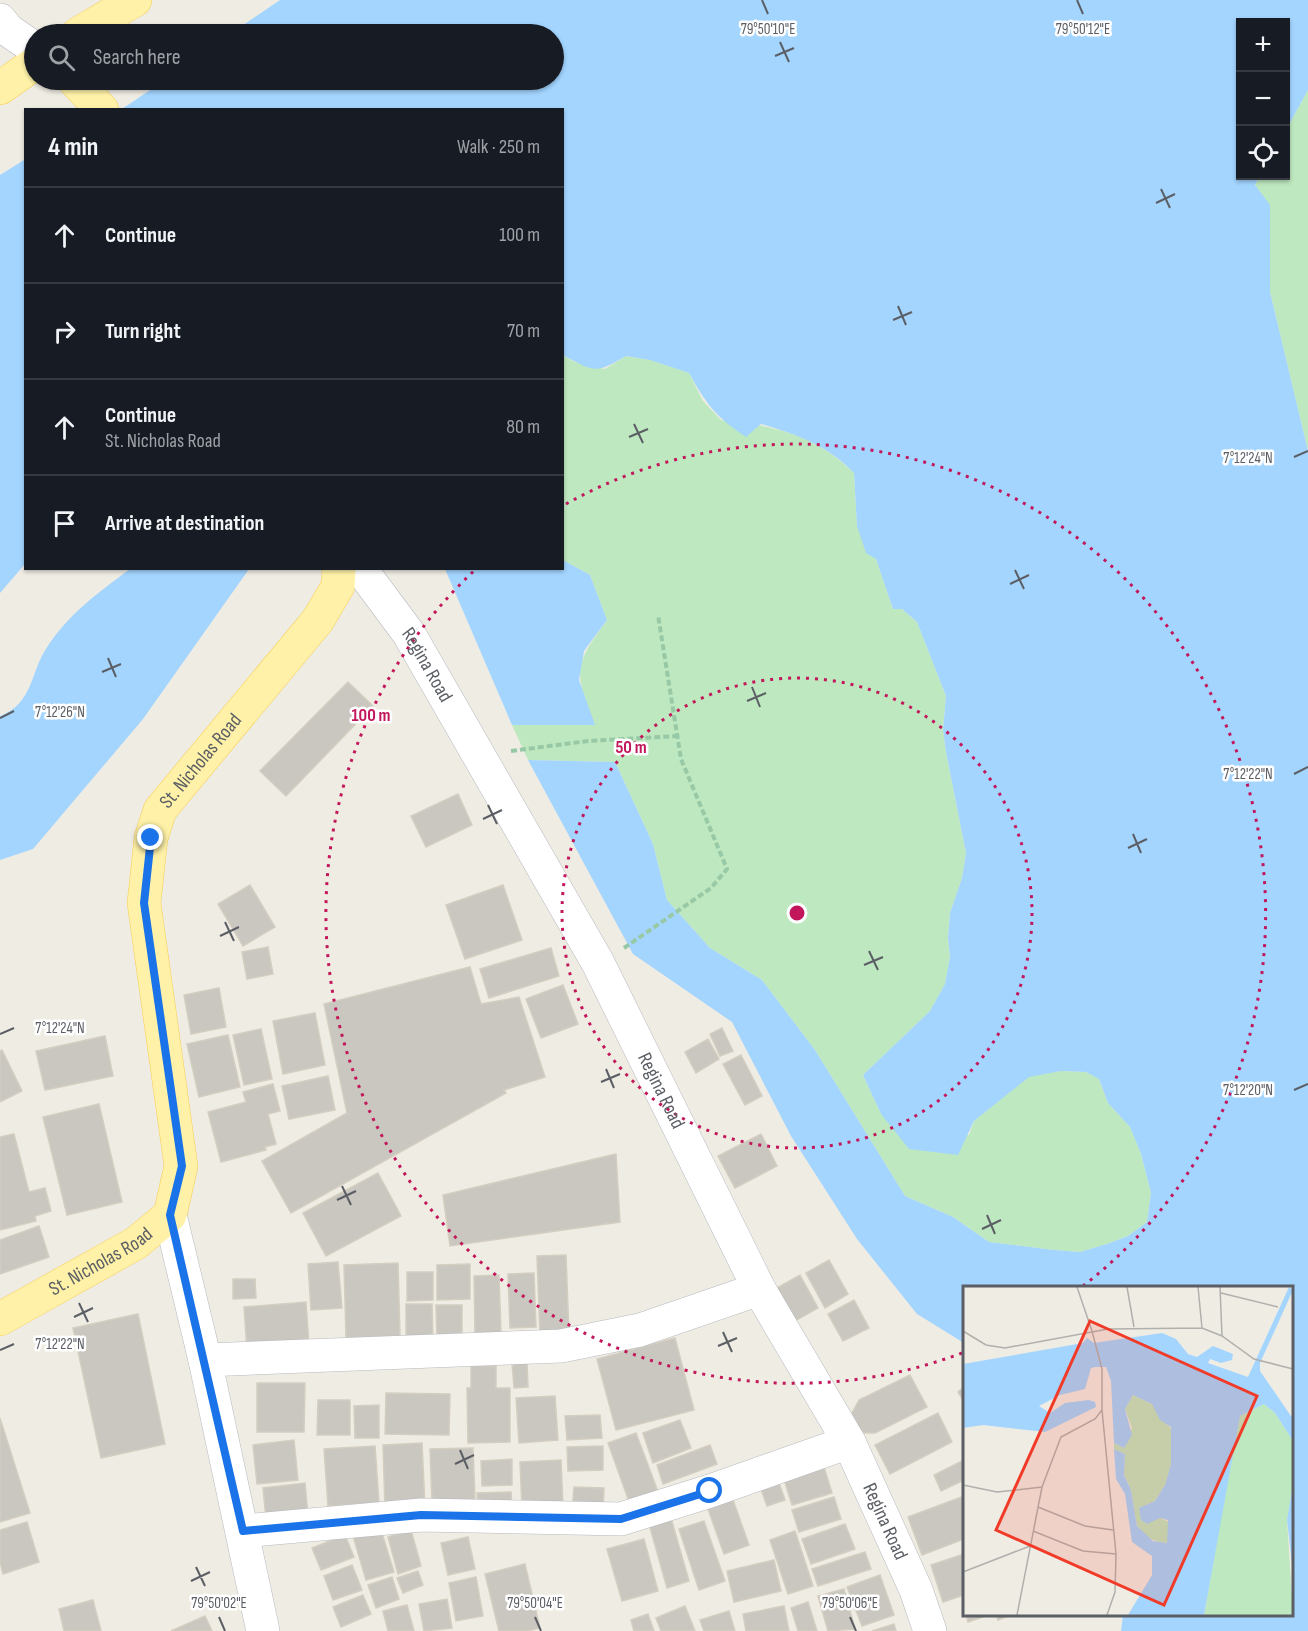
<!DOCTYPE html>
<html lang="en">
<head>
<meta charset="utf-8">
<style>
	:root { --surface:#171b24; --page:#242831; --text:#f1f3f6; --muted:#9ea1a6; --line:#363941 }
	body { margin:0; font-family:"Sofia Sans Condensed",sans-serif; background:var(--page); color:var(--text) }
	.controls { position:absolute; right:18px; top:18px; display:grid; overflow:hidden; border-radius:0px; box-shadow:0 2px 4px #0004 }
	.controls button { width:54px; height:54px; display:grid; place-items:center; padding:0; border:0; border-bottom:2px solid var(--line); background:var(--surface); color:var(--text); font:30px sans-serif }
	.stop { position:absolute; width:18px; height:18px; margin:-14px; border:4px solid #1a73e8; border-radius:50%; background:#fff }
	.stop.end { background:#1a73e8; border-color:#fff; box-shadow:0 2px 6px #0008 }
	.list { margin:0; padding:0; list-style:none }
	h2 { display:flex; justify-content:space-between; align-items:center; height:78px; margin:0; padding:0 24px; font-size:26px }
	h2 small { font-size:20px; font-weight:400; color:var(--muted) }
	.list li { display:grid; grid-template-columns:39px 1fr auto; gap:18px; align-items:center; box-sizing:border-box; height:96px; padding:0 24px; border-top:2px solid var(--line) }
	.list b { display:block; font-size:22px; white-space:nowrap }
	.list p { margin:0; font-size:20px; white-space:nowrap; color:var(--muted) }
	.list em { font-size:20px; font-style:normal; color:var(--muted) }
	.icon { flex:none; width:33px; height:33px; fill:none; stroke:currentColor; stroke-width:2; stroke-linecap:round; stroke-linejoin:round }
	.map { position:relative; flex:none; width:1308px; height:1631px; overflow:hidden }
	.search { position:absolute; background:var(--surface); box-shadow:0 2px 4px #0004; left:24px; top:24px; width:540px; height:66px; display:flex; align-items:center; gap:15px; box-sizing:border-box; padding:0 21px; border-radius:33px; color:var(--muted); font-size:22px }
	.panel { position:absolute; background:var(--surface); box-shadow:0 2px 4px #0004; left:24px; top:108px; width:540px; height:462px; border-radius:0px }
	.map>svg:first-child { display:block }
	.green { fill:#bee8bf }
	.water { fill:#a3d5ff }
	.building { fill:#cac6c0; stroke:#d4cec1; stroke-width:1.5 }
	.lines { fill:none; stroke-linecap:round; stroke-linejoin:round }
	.street-casing { stroke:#b6b9be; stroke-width:34 }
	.secondary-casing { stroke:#b7bac0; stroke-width:34 }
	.primary-casing { stroke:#f8cc53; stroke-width:34 }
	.path { stroke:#97c9a6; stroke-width:4; stroke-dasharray:6 3; stroke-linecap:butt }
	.street { stroke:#fff; stroke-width:33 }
	.secondary { stroke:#fff; stroke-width:33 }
	.primary { stroke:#fff2a8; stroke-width:33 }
	.route { stroke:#1a73e8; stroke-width:8 }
	.ticks { fill:none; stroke:#5b5f65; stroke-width:2 }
	.ring { fill:none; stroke:#c2185b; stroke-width:3; stroke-dasharray:3 6 }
	.labels { text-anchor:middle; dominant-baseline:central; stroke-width:5; stroke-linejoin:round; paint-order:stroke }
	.street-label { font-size:20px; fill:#5b5f65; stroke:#fff }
	.inset-road { fill:none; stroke:#b0b0ad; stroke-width:1.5 }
	.view { fill:#f13a27; fill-opacity:0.15; stroke:#f13a27; stroke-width:3 }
	.inset-edge { fill:none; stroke:#5b5f65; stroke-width:3 }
	.ticks-label { font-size:15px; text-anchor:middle; fill:#5b5f65; stroke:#fff; stroke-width:5; stroke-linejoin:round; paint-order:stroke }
	.centre { fill:#c2185b; stroke:#fff; stroke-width:3 }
	.ring-label { font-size:18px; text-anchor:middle; font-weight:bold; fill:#c2185b; stroke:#fff; stroke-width:5; stroke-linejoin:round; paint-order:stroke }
</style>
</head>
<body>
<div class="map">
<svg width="1308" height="1631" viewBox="0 0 1308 1631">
	<rect width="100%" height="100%" fill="#efece3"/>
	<!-- green -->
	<g class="green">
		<polygon points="1308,90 1308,451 1270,292 1269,205 1255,185 1260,176 1286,176 1286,130"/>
		<path d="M563,355L575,362L605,369L626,356L650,360L689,373L703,401L721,420C774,426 815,434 854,473L857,526L876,559L893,609H902L917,622L946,696L943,730L946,752L966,853L962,878L950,913L948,938L950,957L945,984L930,1011L863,1075L881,1114L969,1135L974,1121L1029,1076L1061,1071L1086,1072L1099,1079L1108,1103L1130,1127L1141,1154L1151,1193L1147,1222L1128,1236L1107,1244L1080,1252L1054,1250L989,1242L953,1217L905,1196L815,1050L762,980L710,948L667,900L653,844L615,762L528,760L512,725H594C575,671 572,668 607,620L590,575L563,560Z"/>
	</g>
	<!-- water -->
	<g class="water">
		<path d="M280,0H1308V90L1286,130V22H1240V176H1260L1255,185L1270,205V292L1308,451V1631H1121L1123,1615L1292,1614V1288H964V1343L917,1314L857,1239L791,1136L732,1022L633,954L528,760L615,762L653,844L667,900L710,948L762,980L815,1050L905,1196L953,1217L989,1242L1054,1250L1080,1252L1107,1244L1128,1236L1147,1222L1151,1193L1141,1154L1130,1127L1108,1103L1099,1079L1086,1072L1061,1071L1029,1077L974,1121L958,1155L909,1149L881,1114L863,1075L930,1011L945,984L950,957L948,938L950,913L962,878L966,853L946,752L943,730L946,696L917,622L902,609H893L876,559L866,553L857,526L854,473C827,445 798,435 761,424L746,437C716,417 706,404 689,373L650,360L626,356C596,374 594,372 563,355L562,110L122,109L165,80H554V34H230Z"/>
		<polygon points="25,153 25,564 0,593 0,175 24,160"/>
		<polygon points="563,560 590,575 607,620 584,651 579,680 595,725 512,725 445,569 562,568"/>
		<path d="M130,569H249L143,719L33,849L0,860V716C33,704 31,671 46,649C67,615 99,592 130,569Z"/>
	</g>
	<!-- building -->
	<g class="building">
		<polygon points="348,682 373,706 286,796 260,771"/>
		<polygon points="458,794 472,825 426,847 411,816"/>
		<polygon points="250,885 275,927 243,946 218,904"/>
		<polygon points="503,885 522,940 465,959 446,905"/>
		<polygon points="268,947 273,974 247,979 242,952"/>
		<polygon points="551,948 559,976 489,998 480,969"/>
		<polygon points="470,967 481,1004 519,997 545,1077 504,1090 506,1093 291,1213 262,1161 347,1113 324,1004"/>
		<polygon points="563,985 578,1024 541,1038 526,999"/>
		<polygon points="219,988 226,1027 191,1034 184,995"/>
		<polygon points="315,1013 325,1065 283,1074 273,1021"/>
		<polygon points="722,1028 733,1051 720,1056 710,1034"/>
		<polygon points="261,1029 272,1079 244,1085 233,1035"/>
		<polygon points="228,1035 240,1087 199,1097 187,1044"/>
		<polygon points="105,1036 113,1076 45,1090 36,1051"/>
		<polygon points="708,1039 719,1059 696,1073 685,1052"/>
		<polygon points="2,1050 22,1091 0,1102 0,1051"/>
		<polygon points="741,1055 762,1096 745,1105 723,1064"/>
		<polygon points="328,1076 335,1110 289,1119 282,1086"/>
		<polygon points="273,1084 280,1111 268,1114 276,1144 265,1147 266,1150 221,1162 208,1112 246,1102 243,1092"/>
		<polygon points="99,1104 122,1202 67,1215 43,1117"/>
		<polygon points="14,1134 29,1192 45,1188 51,1211 35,1216 36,1221 0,1230 0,1137"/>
		<polygon points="761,1134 777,1166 735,1188 718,1156"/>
		<polygon points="616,1154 620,1222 450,1246 443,1195"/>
		<polygon points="378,1173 401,1216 326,1256 303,1213"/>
		<polygon points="39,1226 49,1257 0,1274 0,1240"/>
		<polygon points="566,1255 569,1335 540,1336 537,1256"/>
		<polygon points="829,1260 848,1294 825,1308 806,1273"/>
		<polygon points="338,1262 342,1308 311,1310 308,1264"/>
		<polygon points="398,1263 400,1336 346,1338 344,1265"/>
		<polygon points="470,1264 470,1299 437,1300 437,1265"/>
		<polygon points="407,1272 433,1272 433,1300 407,1301"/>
		<polygon points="534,1273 536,1327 510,1328 508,1274"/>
		<polygon points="499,1275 501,1334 475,1334 474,1276"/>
		<polygon points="800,1275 818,1308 786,1326 768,1293"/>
		<polygon points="233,1279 255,1279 256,1298 233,1299"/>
		<polygon points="854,1300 869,1328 843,1341 828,1314"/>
		<polygon points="306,1302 309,1345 247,1350 244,1307"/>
		<polygon points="406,1304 432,1304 433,1343 406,1343"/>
		<polygon points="436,1305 462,1305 462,1337 437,1338"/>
		<polygon points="138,1314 165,1444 101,1458 73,1328"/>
		<polygon points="675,1338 694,1410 616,1430 597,1359"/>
		<polygon points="527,1362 528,1387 514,1388 512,1363"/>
		<polygon points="471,1366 496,1366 496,1388 510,1388 510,1442 468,1443 467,1388 471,1388"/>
		<polygon points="910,1375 927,1407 875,1433 864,1433 855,1425 852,1413 859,1400"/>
		<polygon points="257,1383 305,1383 304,1432 257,1432"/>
		<polygon points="964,1387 964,1402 958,1392"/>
		<polygon points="386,1393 450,1394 449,1435 385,1434"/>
		<polygon points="555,1396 558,1440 519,1443 516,1398"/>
		<polygon points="318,1400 350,1400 350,1435 317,1435"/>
		<polygon points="379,1405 379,1438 355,1438 354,1406"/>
		<polygon points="938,1413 952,1442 890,1474 875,1445"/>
		<polygon points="600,1415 602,1438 567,1440 565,1416"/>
		<polygon points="0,1418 30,1513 0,1522"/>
		<polygon points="680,1420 691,1448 653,1463 643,1433"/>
		<polygon points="636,1433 660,1497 631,1507 608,1443"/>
		<polygon points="294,1440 298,1480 257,1484 253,1445"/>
		<polygon points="422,1443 425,1507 385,1509 383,1445"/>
		<polygon points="710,1445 717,1464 663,1484 657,1465"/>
		<polygon points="375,1446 379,1503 328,1506 324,1449"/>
		<polygon points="603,1446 603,1470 568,1471 567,1447"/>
		<polygon points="473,1448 475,1500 432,1502 430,1449"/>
		<polygon points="512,1459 512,1485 482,1486 481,1461"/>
		<polygon points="561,1460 563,1507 522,1509 520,1462"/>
		<polygon points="964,1460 964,1480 941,1491 934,1475"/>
		<polygon points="823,1464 832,1493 792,1505 783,1476"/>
		<polygon points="777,1477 785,1500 767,1506 759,1484"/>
		<polygon points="305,1483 308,1515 266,1519 263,1488"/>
		<polygon points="574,1487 604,1488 603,1512 572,1511"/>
		<polygon points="511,1492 512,1507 478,1509 477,1493"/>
		<polygon points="964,1496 964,1539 922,1555 908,1517"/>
		<polygon points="834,1497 841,1519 799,1532 792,1510"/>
		<polygon points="733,1500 749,1545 724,1554 708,1509"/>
		<polygon points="671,1518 689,1581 667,1588 649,1524"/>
		<polygon points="704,1521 725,1581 699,1590 679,1529"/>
		<polygon points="27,1522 39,1562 3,1574 0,1562 0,1530"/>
		<polygon points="845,1524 855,1549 811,1564 802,1539"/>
		<polygon points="380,1527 394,1572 366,1580 353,1536"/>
		<polygon points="411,1530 421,1566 398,1574 388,1537"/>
		<polygon points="795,1531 813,1586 788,1594 770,1540"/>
		<polygon points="345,1535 354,1557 321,1570 312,1548"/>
		<polygon points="468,1537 475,1569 448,1575 441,1543"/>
		<polygon points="644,1539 658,1591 622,1601 607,1549"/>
		<polygon points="865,1552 871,1569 818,1586 812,1569"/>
		<polygon points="964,1554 964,1595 943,1602 931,1565"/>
		<polygon points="774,1560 781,1591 734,1602 727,1571"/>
		<polygon points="525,1564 540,1628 527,1631 499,1631 485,1574"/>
		<polygon points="352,1565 362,1590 333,1600 324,1576"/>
		<polygon points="418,1571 423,1585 403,1593 397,1578"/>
		<polygon points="880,1575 894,1615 862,1626 847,1587"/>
		<polygon points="392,1577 399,1599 376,1608 368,1585"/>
		<polygon points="476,1577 483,1616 456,1621 449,1583"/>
		<polygon points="844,1589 855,1629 828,1631 818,1596"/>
		<polygon points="363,1595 371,1614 341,1627 333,1607"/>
		<polygon points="447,1599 452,1628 424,1631 419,1604"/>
		<polygon points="93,1600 101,1631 64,1631 59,1609"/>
		<polygon points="808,1602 817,1631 798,1631 791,1608"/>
		<polygon points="407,1605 414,1631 388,1631 383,1611"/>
		<polygon points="685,1606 695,1631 661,1631 656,1618"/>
		<polygon points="784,1606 789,1631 746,1631 743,1614"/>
		<polygon points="729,1611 735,1631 704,1631 700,1620"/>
		<polygon points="648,1614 654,1631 634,1631 631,1620"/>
		<polygon points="966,1614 986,1614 986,1616 968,1622"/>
		<polygon points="996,1614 1014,1614 998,1620"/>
		<polygon points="205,1616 212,1631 171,1631"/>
		<polygon points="894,1624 896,1631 872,1631"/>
	</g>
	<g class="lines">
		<!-- street casing -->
		<g class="street-casing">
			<g id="street">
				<polyline points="0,20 8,30 34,48"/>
				<polyline points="205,1360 561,1346 640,1330 759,1289"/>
				<polyline points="243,1531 421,1515 621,1519 710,1491 849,1442"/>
			</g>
		</g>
		<!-- secondary casing -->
		<g class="secondary-casing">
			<g id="secondary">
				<path id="s1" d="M360,568L409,634L598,963L759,1289L849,1442L916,1590L930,1631"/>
				<polyline points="170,1215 205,1360 263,1631"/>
			</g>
		</g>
		<!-- primary casing -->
		<g class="primary-casing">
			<g id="primary">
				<polyline points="78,34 135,0"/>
				<polyline points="74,80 102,110"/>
				<polyline points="0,88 34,64"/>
				<path id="s2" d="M0,1319L136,1243L170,1215L181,1166L144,903L151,838L160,810L318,620L338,586L339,568"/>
			</g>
		</g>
		<!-- path -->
		<g class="path">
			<polyline points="511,751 588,741 677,736"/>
			<polyline points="624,948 711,888 727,869 681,759 658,615"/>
		</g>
		<!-- street -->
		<use href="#street" class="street"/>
		<!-- secondary -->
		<use href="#secondary" class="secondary"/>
		<!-- primary -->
		<use href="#primary" class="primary"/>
	</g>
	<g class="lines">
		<!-- route -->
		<polyline class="route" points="151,838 144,903 182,1166 170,1215 243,1531 421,1515 621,1519 710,1491"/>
	</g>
	<!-- ticks -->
	<path class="ticks" d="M762,0L768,14M1077,0L1083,14M780,42L789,62M775,56L794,48M1161,189L1170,208M1156,203L1175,194M898,306L906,325M893,320L912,312M634,424L643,443M629,437L648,429M1294,457L1308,451M1015,570L1024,589M1010,584L1029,575M108,658L116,677M102,672L121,664M752,687L760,707M747,701L766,693M0,718L14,711M1294,774L1308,767M488,805L497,824M483,819L502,810M1133,834L1141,853M1128,848L1147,839M225,922L234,941M220,936L239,927M869,951L878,970M864,965L883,957M0,1034L14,1028M606,1069L614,1088M601,1082L620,1074M1294,1090L1308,1084M342,1186L351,1205M337,1200L356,1191M987,1215L995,1234M982,1229L1001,1220M79,1303L88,1322M74,1317L93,1308M723,1332L732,1352M718,1346L737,1338M0,1350L14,1344M460,1450L468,1469M455,1464L474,1455M196,1567L205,1586M191,1581L210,1572M219,1617L225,1631M535,1617L541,1631M850,1617L856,1631"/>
	<!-- distance rings -->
	<g class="ring">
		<circle cx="797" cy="913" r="235"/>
		<path d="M962 1353A470 470 0 0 1 476 569M566 504A470 470 0 0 1 1083 1286"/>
	</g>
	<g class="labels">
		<!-- street labels -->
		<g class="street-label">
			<text stroke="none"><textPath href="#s1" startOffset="118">Regina Road</textPath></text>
			<text stroke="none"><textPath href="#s2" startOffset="674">St. Nicholas Road</textPath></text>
			<text stroke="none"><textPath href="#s1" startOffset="604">Regina Road</textPath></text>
			<text stroke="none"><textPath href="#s2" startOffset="116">St. Nicholas Road</textPath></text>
			<text stroke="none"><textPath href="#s1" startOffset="1090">Regina Road</textPath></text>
		</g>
	</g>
	<!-- overview -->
	<g transform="translate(963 1286)">
		<rect width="330" height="330" fill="#efece3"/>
		<path d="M170,109L189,118L209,144L208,178L202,199L192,215L176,222L188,234L197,232L206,236V254L201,258L183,251L174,240L168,204L161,188L162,168L151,163V157L161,162L169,142L162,123ZM301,118L312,127L330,155V198L324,234L330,329H241L273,145L277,130Z" fill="#bee8bf"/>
		<path d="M326,1L330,4L297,77V85L330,133V155L312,127L301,118L277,130L241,329H165L189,289V270L169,256L162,208L153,193L151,163L162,168L161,189L168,204L174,240L190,255L204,257L205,234L197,232L184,238L178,234L176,222L192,215L202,199L208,178V141L197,134L189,118L170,109L162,123L169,149L161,162L151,157L148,95L143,81H132L128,82L122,103L97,109L76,120L87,127L102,117L126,114L132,116L133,121L82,146L20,139L0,142V78L120,57L124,52L131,57L199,47L213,53L225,68L234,71L250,60L270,68L269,74L258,77L247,73L245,77L285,91ZM330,198V287L324,234Z" fill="#a3d5ff"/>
		<path class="inset-road" d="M114,1L129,45M164,1L171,41M235,1L239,42M257,1L259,50M258,7L315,21M0,45L23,59L42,62L145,43L239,42L259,50L291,73L330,83M139,124L153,268L152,306L144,329M0,199L34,206L79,201L98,151L132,133L139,124V83L129,45M75,221L122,240L150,244M70,245L120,265L153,268M0,286L67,260M54,329L79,201"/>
		<path class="view" d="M127,35L294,110L201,319L33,244Z"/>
		<rect width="330" height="330" class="inset-edge"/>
	</g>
	<g class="ticks-label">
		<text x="768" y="34">79°50'10"E</text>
		<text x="1083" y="34">79°50'12"E</text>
		<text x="1248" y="463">7°12'24"N</text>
		<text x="60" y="717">7°12'26"N</text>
		<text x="1248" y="779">7°12'22"N</text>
		<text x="60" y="1033">7°12'24"N</text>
		<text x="1248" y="1095">7°12'20"N</text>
		<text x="60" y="1349">7°12'22"N</text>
		<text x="219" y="1608">79°50'02"E</text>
		<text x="535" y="1608">79°50'04"E</text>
		<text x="850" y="1608">79°50'06"E</text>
	</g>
	<circle cx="797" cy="913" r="9" class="centre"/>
	<g class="ring-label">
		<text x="371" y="721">100 m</text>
		<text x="631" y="753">50 m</text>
	</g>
</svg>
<div class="controls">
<button>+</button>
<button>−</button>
<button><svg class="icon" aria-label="locate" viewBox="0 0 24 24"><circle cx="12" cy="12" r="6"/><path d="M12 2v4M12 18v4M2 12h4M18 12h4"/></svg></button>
</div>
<div class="stop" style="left:710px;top:1491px"></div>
<div class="stop end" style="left:151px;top:838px"></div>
<div class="search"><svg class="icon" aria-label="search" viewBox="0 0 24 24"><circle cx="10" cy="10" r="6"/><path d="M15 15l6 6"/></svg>Search here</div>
<section class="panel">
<h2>4 min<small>Walk · 250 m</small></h2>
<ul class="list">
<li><svg class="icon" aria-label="ahead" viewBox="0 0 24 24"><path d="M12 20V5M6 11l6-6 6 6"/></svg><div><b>Continue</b></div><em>100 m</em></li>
<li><svg class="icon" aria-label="right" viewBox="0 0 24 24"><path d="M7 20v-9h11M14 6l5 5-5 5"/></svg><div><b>Turn right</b></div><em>70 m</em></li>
<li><svg class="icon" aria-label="ahead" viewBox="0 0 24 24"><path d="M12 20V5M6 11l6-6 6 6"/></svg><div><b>Continue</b><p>St. Nicholas Road</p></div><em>80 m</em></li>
<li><svg class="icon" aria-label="arrive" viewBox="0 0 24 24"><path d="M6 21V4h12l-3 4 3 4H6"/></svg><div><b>Arrive at destination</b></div></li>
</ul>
</section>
</div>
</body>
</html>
